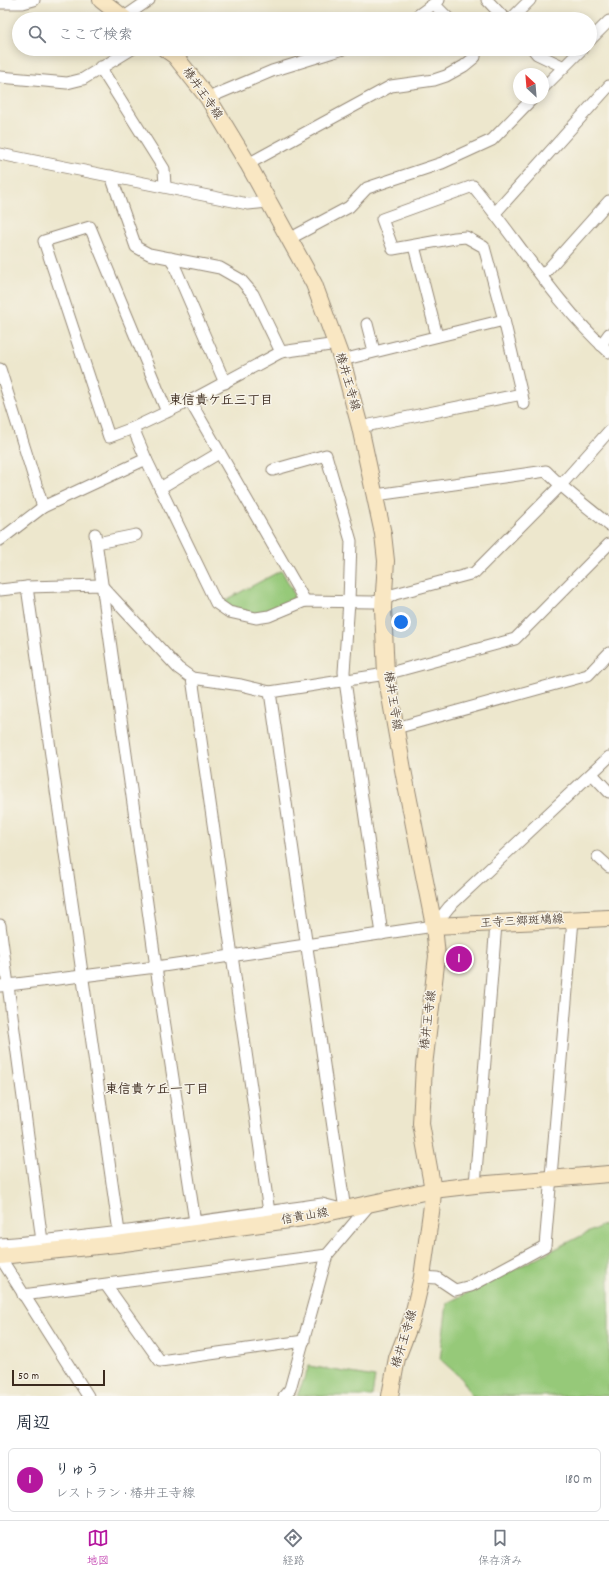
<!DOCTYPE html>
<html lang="ja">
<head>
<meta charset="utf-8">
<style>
	:root { --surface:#fff; --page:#f2f2f3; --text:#1f2937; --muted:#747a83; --line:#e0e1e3; --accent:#b5179e }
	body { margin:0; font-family:Dekko,"Klee One",sans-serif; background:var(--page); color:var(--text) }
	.compass { position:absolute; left:513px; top:68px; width:36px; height:36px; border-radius:50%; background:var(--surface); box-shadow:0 2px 10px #0003; rotate:334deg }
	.scale { position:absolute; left:12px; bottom:10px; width:93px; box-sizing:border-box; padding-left:4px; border:2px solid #3b2a1e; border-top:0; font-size:11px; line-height:14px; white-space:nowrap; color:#3b2a1e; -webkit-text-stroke:3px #f7f3e8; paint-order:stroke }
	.you { position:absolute; left:401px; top:622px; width:14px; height:14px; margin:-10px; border:3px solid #fff; border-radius:50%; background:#1a73e8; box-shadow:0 0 0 6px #1a73e833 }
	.badge { display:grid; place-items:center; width:26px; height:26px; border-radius:50%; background:var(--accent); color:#fff; font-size:13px; font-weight:700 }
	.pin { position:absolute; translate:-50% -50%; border:2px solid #fff; box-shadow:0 1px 4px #0006 }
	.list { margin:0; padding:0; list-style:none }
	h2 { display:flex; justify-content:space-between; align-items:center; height:52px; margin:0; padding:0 16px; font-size:17px }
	h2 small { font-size:13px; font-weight:400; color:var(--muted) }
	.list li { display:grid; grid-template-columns:26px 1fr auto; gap:12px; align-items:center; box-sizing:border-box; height:64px; margin:0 8px 8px; padding:0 8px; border:1px solid var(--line); border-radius:6px }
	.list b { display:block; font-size:15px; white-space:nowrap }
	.list p { margin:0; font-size:13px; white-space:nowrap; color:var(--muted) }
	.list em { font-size:13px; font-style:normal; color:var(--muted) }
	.icon { flex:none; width:22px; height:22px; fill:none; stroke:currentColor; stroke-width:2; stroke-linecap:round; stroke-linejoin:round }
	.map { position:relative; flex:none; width:609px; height:1396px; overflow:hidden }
	.search { position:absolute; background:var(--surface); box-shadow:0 2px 10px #0003; left:12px; right:12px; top:12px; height:44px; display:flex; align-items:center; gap:10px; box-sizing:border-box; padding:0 14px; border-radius:22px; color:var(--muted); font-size:15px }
	.sheet { height:124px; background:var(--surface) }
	nav { display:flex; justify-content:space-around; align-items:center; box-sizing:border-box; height:56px; border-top:1px solid var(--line); background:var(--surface); font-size:11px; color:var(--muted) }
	nav a { display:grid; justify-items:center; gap:2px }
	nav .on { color:var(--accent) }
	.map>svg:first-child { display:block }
	.green { fill:#96c979; stroke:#687a4c }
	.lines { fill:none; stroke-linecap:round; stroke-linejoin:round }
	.street-casing { stroke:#948876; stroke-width:13 }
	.secondary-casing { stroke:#948876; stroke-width:18 }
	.street { stroke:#fff; stroke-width:11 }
	.secondary { stroke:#f9e7c3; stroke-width:16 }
	.labels { text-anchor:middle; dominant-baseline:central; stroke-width:3; stroke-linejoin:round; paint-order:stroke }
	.street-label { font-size:12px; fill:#3b2a1e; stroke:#f7f3e8 }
	.neighbourhood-label { font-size:13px; font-weight:bold; fill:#3b2a1e; stroke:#f7f3e8 }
</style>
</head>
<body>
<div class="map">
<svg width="609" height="1396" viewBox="0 0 609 1396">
	<rect width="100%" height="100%" fill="#f7f3e8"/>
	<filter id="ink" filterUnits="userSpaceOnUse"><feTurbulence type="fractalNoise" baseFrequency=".025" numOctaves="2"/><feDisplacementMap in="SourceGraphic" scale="8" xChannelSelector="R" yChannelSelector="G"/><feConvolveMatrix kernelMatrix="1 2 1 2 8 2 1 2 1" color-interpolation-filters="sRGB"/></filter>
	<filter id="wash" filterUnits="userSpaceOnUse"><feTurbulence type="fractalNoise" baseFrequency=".012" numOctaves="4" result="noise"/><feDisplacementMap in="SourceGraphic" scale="16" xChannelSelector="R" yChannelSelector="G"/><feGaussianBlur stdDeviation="0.9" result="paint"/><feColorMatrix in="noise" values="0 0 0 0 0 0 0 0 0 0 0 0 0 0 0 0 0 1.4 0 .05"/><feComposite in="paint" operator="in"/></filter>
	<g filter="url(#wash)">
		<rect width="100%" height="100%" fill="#ede7cd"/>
		<!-- green -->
		<g class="green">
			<path d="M280,571H282L294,594L293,600C285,604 276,610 268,612C255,615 231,613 224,601Z"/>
			<polygon points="609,1222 609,1396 472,1396 462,1379 440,1359 447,1303"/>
			<polygon points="309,1366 375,1377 372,1396 297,1396"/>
		</g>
	</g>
	<g filter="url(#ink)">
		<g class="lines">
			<!-- street casing -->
			<g class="street-casing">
				<g id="street">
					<polyline points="487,0 505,19"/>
					<polyline points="0,3 23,3 34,0"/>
					<polyline points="434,4 449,19"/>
					<polyline points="123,18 149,0"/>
					<polyline points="413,19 439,0"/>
					<polyline points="511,19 530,0"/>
					<polyline points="590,40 609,21"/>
					<polyline points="533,49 537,54 564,67"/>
					<polyline points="175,56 186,49"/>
					<polyline points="100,67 164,169 165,186"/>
					<polyline points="0,77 67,83 83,79 132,49"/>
					<polyline points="543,88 582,49"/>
					<polyline points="208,98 272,71 343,49"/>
					<polyline points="0,154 248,204 268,202"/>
					<polyline points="248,164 391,86 434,80 446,76 464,66 475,57 475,49"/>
					<polyline points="111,176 136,247 149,254 220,268 241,280 253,294 281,352"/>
					<polyline points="495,213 609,86"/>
					<polyline points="289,239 349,207 367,188 442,163 492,140 533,98"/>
					<polyline points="414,246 437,336"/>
					<polyline points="171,258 225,383"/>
					<polyline points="542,276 609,201"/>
					<path d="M504,320L484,247L466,237L455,238L393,249L382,219L473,186C518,241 556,304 609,352"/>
					<polyline points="367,324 374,351"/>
					<polyline points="601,345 609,334"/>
					<polyline points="342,360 504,320 524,404"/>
					<polyline points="0,369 43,507"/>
					<polyline points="190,401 305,601"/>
					<polyline points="167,412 90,227 44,241 109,437 133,428 190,401 281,352 337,344"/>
					<polyline points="360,427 522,394"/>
					<polyline points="133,428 146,459 216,603 229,612 256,618 269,616 305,601 373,602 384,600 395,594 474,573 560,486 609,431"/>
					<polyline points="273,470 326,455 351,541 349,601 344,672 345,681 382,934"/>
					<polyline points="160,488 219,453"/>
					<path d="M376,495L546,471C565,491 588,507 609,525"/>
					<polyline points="95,534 156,967 195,1222"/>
					<polyline points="0,540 43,507 146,459"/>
					<polyline points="97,543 136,535"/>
					<polyline points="27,587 119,1232"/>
					<polyline points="0,590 27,587 101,585 178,668 192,678 241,685 270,692 386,674 515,639 609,544"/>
					<polyline points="192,678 269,1212"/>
					<polyline points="396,728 588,675 609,653"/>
					<polyline points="592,774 609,792"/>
					<polyline points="598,857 609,867"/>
					<polyline points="0,925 42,1241"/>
					<polyline points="0,986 156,967 434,926 449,907 609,757"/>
					<polyline points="475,1185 496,924"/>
					<path d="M0,1244C108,1236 215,1219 322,1204L345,1210L270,692"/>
					<polyline points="0,1257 88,1396"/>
					<polyline points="422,1277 437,1278 455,1290 471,1286 545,1246 573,920"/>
					<polyline points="106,1285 160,1361 304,1341"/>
					<polyline points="23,1295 327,1255"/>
					<polyline points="284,1396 290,1389 327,1255 371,1203"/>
				</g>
			</g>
			<!-- secondary casing -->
			<g class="secondary-casing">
				<g id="secondary">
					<polyline points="101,0 125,19"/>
					<polyline points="165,49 175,56 208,98 248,164 314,284 342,360 360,427 383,534 386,561 383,608 386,674 404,775 434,926 437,956 424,1066 421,1124 433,1190 432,1205 422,1277 412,1319 397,1358 390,1396"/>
					<polyline points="434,926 609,918"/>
					<polyline points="0,1256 117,1244 303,1218 433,1190 475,1185 609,1174"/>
				</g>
			</g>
			<!-- street -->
			<use href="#street" class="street"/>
			<!-- secondary -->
			<use href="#secondary" class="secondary"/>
		</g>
	</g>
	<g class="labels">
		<!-- street labels -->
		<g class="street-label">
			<text transform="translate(202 94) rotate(55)">椿井王寺線</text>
			<text transform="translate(347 382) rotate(74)">椿井王寺線</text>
			<text transform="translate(392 701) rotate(81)">椿井王寺線</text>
			<text transform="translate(522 922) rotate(-3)">王寺三郷斑鳩線</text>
			<text transform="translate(429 1020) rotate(-83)">椿井王寺線</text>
			<text transform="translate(305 1217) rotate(-10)">信貴山線</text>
			<text transform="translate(405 1339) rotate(-73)">椿井王寺線</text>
		</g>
		<!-- neighbourhood labels -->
		<g class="neighbourhood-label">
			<text x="221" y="401">東信貴ケ丘三丁目</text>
			<text x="157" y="1090">東信貴ケ丘一丁目</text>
		</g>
	</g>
</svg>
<svg class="compass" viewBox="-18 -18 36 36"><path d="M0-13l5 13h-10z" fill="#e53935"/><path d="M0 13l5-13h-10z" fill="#747a83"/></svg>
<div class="scale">50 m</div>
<div class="you"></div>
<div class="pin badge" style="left:459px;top:959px">1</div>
<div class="search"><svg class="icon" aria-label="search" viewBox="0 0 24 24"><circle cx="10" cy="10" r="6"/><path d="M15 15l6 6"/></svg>ここで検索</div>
</div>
<section class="sheet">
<h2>周辺<small></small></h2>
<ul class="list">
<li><span class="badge">1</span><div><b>りゅう</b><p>レストラン · 椿井王寺線</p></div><em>180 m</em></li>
</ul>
</section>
<nav>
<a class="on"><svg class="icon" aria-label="map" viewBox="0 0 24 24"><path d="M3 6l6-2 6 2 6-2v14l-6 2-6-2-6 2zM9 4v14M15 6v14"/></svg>地図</a>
<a><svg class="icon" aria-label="directions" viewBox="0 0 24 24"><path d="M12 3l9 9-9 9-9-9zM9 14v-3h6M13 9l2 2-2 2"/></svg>経路</a>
<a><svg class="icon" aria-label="saved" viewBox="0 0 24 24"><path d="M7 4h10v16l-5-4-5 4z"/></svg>保存済み</a>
</nav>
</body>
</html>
